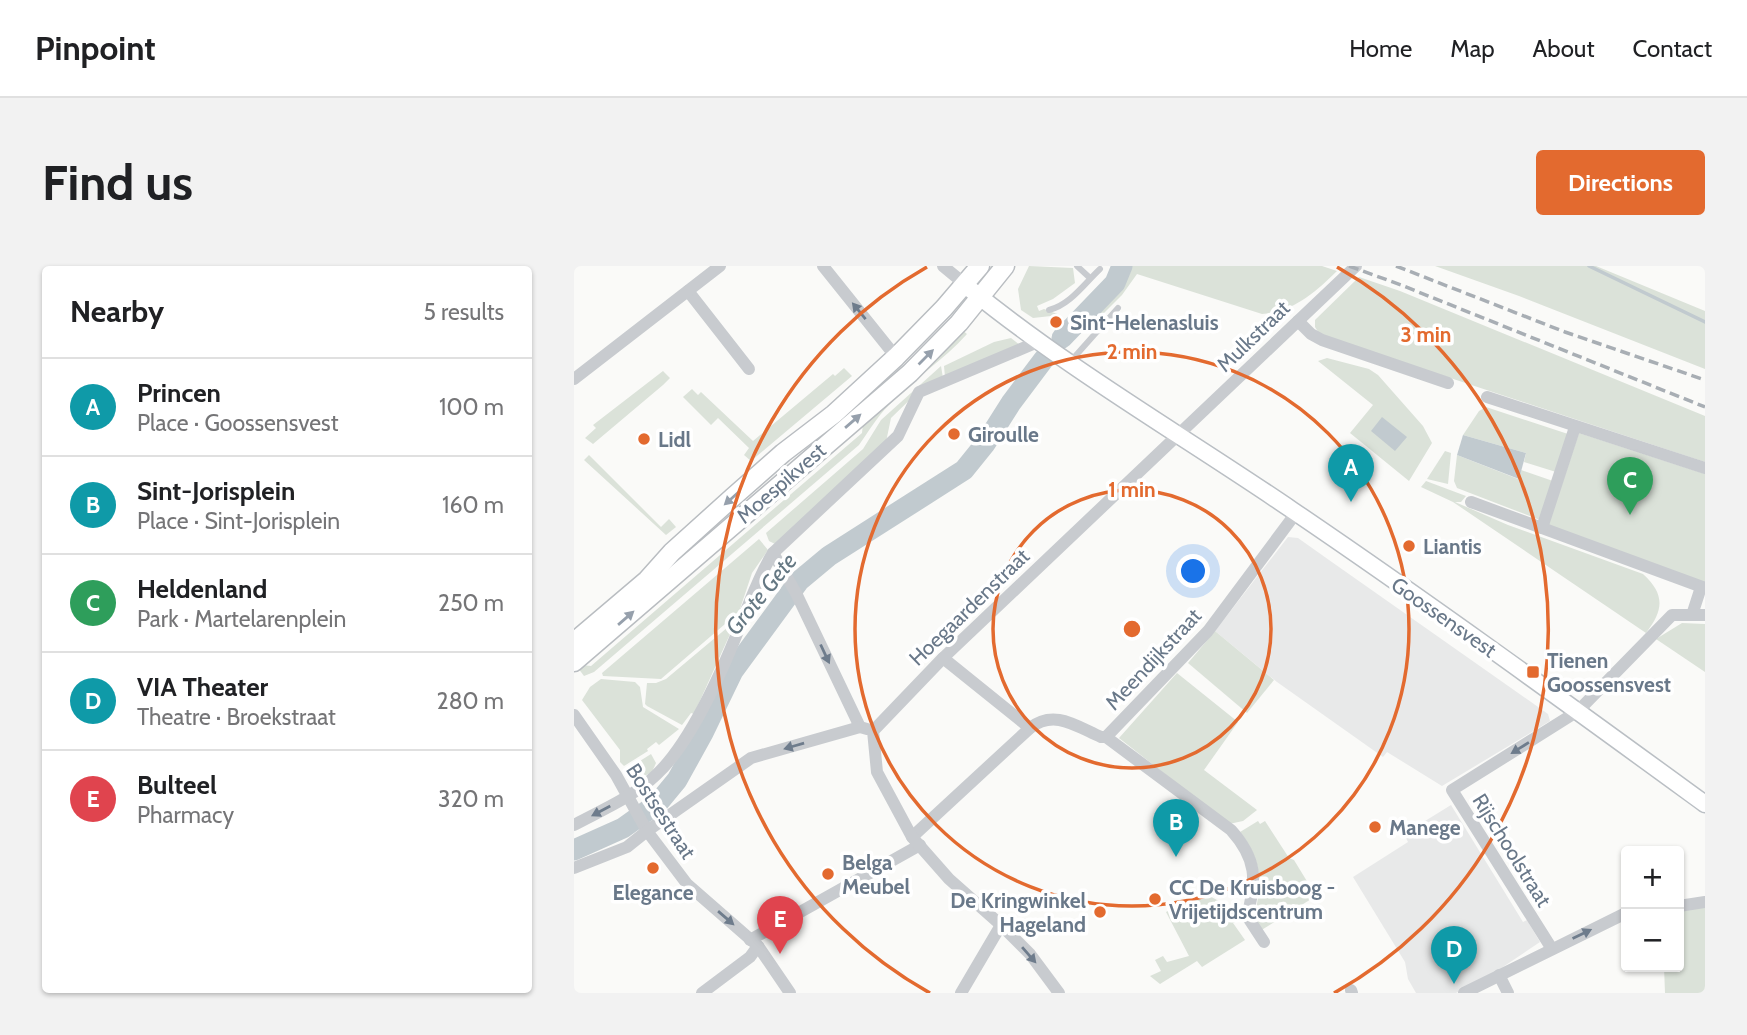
<!DOCTYPE html>
<html lang="en">
<head>
<meta charset="utf-8">
<style>
	:root { --surface:#fff; --page:#f2f2f2; --text:#202124; --muted:#757577; --line:#e0e0e0; --accent:#e36a2f }
	body { margin:0; font-family:Cabin,sans-serif; background:var(--page); color:var(--text) }
	.controls { position:absolute; right:21px; bottom:21px; display:grid; overflow:hidden; border-radius:7px; box-shadow:0 2px 5px #0004 }
	.controls button { width:63px; height:63px; display:grid; place-items:center; padding:0; border:0; border-bottom:2px solid var(--line); background:var(--surface); color:var(--text); font:35px sans-serif }
	.you { position:absolute; left:620px; top:306px; width:24px; height:24px; margin:-18px; border:5px solid #fff; border-radius:50%; background:#1a73e8; box-shadow:0 0 0 10px #1a73e833 }
	.badge { display:grid; place-items:center; width:46px; height:46px; border-radius:50%; background:var(--accent); color:#fff; font-size:23px; font-weight:700 }
	.pin { position:absolute; translate:-50% -58px; filter:drop-shadow(0 2px 4px #0008) }
	.pin::after { content:''; position:absolute; top:37px; width:24px; height:21px; background:inherit; clip-path:polygon(0 0,100% 0,50% 100%) }
	.list { margin:0; padding:0; list-style:none }
	h2 { display:flex; justify-content:space-between; align-items:center; height:91px; margin:0; padding:0 28px; font-size:30px }
	h2 small { font-size:23px; font-weight:400; color:var(--muted) }
	.list li { display:grid; grid-template-columns:46px 1fr auto; gap:21px; align-items:center; box-sizing:border-box; height:98px; padding:0 28px; border-top:2px solid var(--line) }
	.list b { display:block; font-size:26px; white-space:nowrap }
	.list p { margin:0; font-size:23px; white-space:nowrap; color:var(--muted) }
	.list em { font-size:23px; font-style:normal; color:var(--muted) }
	.map { position:relative; flex:none; width:1131px; height:727px; overflow:hidden; border-radius:7px }
	header { display:flex; align-items:center; gap:42px; box-sizing:border-box; height:98px; padding:0 35px; background:var(--surface); border-bottom:2px solid var(--line) }
	header strong { font-size:33px }
	nav { display:flex; gap:38px; margin-inline-start:auto; font-size:24px }
	.intro { display:flex; align-items:center; justify-content:space-between; box-sizing:border-box; height:168px; padding:0 42px }
	h1 { margin:0; font-size:49px }
	.button { padding:18px 32px; border-radius:7px; background:var(--accent); color:#fff; font-size:24px; font-weight:700 }
	main { display:flex; gap:42px; padding:0 42px }
	aside { flex:1; background:var(--surface); border-radius:7px; box-shadow:0 2px 5px #0004 }
	.map>svg:first-child { display:block }
	.built { fill:#e8e9e9 }
	.green { fill:#dbe2d9 }
	.water { fill:#c1cacf }
	.lines { fill:none; stroke-linecap:round; stroke-linejoin:round }
	.stream { stroke:#c1cacf; stroke-width:3.5 }
	.river { stroke:#c1cacf; stroke-width:21 }
	.secondary-casing { stroke:#babfc4; stroke-width:19 }
	.primary-casing { stroke:#b9bdc1; stroke-width:21 }
	.lane { stroke:#c8cbcf; stroke-width:6 }
	.street { stroke:#c8cbcf; stroke-width:12 }
	.secondary { stroke:#fff; stroke-width:16 }
	.primary { stroke:#fff; stroke-width:18 }
	.rail { stroke:#a8aeb4; stroke-width:3.5; stroke-dasharray:10 5; stroke-linecap:butt }
	.oneway { fill:#6e7c8c }
	.oneway2 { fill:#96a0ac }
	.ring { fill:none; stroke:#e36a2f; stroke-width:3.5 }
	.poi-dot { fill:#e36a2f; stroke:#fff; stroke-width:2.5 }
	.labels { text-anchor:middle; dominant-baseline:central; stroke-width:7; stroke-linejoin:round; paint-order:stroke }
	.poi-label { font-size:21px; font-weight:bold; fill:#697889; stroke:#fff; text-anchor:start }
	.street-label { font-size:21px; fill:#697889; stroke:#fff }
	.water-label { font-size:23px; font-style:italic; fill:#657883; stroke:#fff }
	.centre { fill:#e36a2f; stroke:#fff; stroke-width:3.5 }
	.ring-label { font-size:21px; text-anchor:middle; font-weight:bold; fill:#e36a2f; stroke:#fff; stroke-width:7; stroke-linejoin:round; paint-order:stroke }
</style>
</head>
<body>
<header>
<strong>Pinpoint</strong>
<nav><a>Home</a><a>Map</a><a>About</a><a>Contact</a></nav>
</header>
<div class="intro"><h1>Find us</h1><a class="button">Directions</a></div>
<main>
<aside>
<h2>Nearby<small>5 results</small></h2>
<ul class="list">
<li><span class="badge" style="background:#0f9aa8">A</span><div><b>Princen</b><p>Place · Goossensvest</p></div><em>100 m</em></li>
<li><span class="badge" style="background:#0f9aa8">B</span><div><b>Sint-Jorisplein</b><p>Place · Sint-Jorisplein</p></div><em>160 m</em></li>
<li><span class="badge" style="background:#2e9e5b">C</span><div><b>Heldenland</b><p>Park · Martelarenplein</p></div><em>250 m</em></li>
<li><span class="badge" style="background:#0f9aa8">D</span><div><b>VIA Theater</b><p>Theatre · Broekstraat</p></div><em>280 m</em></li>
<li><span class="badge" style="background:#e0444e">E</span><div><b>Bulteel</b><p>Pharmacy</p></div><em>320 m</em></li>
</ul>
</aside>
<div class="map">
<svg width="1131" height="727" viewBox="0 0 1131 727">
	<rect width="100%" height="100%" fill="#fafaf8"/>
	<!-- built -->
	<g class="built">
		<polygon points="714,271 724,272 755,294 974,448 976,455 868,520 813,486 809,491 703,416 641,365"/>
		<polygon points="877,539 949,656 953,654 966,676 917,709 882,727 842,727 834,713 831,696 779,611 834,576 830,568"/>
	</g>
	<!-- green -->
	<g class="green">
		<polygon points="455,0 499,2 501,17 479,33 463,40 465,45 470,43 486,49 459,52 447,44 444,23"/>
		<path d="M558,0H748L763,5C742,26 719,46 688,48L563,8L548,29L522,55L517,50C532,35 554,22 558,0Z"/>
		<polygon points="861,0 1022,0 1131,45 1131,103 945,30"/>
		<polygon points="785,11 826,25 1131,150 1131,196 746,69 741,61 741,54"/>
		<path d="M387,63L393,68C370,94 339,113 315,139C303,151 295,165 285,179L20,406L10,410L4,402L8,399L17,400L288,167L289,157Z"/>
		<polygon points="437,72 446,79 371,111 370,100 420,76"/>
		<polygon points="753,92 795,103 804,109 849,160 858,177 835,215 776,167 799,139 744,95"/>
		<polygon points="367,100 369,112 349,121 317,152 312,176 201,278 195,275 192,267 289,183 307,154"/>
		<polygon points="270,102 278,110 177,195 170,189 175,182 144,152 137,159 109,131 118,123 124,129 127,126 179,175 259,108 261,110"/>
		<polygon points="89,105 96,112 89,119 19,178 11,172 22,162 19,159"/>
		<polygon points="912,141 994,168 982,206 950,196 952,187 889,169 905,145"/>
		<polygon points="1005,167 1131,208 1131,319 974,260"/>
		<polygon points="871,185 877,187 874,218 853,213"/>
		<polygon points="15,189 87,261 95,253 102,261 92,269 10,194"/>
		<polygon points="883,189 944,213 947,204 979,215 966,254 883,222 880,215"/>
		<path d="M852,215L892,230L887,236H881L934,259L1069,308C1091,328 1090,344 1072,367L879,236L847,221Z"/>
		<polygon points="185,273 194,284 178,307 165,346 87,413 29,410 28,407"/>
		<polygon points="160,356 161,357 120,448 117,447 108,459 73,440 71,438 73,417 82,417 92,413"/>
		<polygon points="1108,357 1131,358 1131,406 1082,373"/>
		<polygon points="641,365 700,414 673,447 614,397"/>
		<polygon points="603,407 664,456 630,504 683,544 669,555 655,558 545,472"/>
		<polygon points="27,413 61,416 66,421 69,441 105,463 85,479 82,476 73,483 74,485 50,500 46,496 46,484 8,434 16,421"/>
		<polygon points="77,488 82,497 78,506 63,514 56,512 50,505"/>
		<path d="M684,555L686,558L691,555L715,592L720,594L742,630L686,665C680,652 682,645 684,631C688,606 682,586 666,566Z"/>
		<polygon points="630,627 667,647 666,654 659,657 671,674 628,701 623,695 586,718 576,710 587,705 581,694 589,690 593,696 615,690 592,646"/>
		<polygon points="1131,641 1131,727 1091,727 1090,701 1105,701 1105,645"/>
	</g>
	<!-- water -->
	<g class="water">
		<polygon points="808,151 833,171 821,185 797,165"/>
		<polygon points="889,169 952,187 945,213 883,189"/>
	</g>
	<g class="lines">
		<!-- stream -->
		<polyline class="stream" points="1015,0 1131,56"/>
		<!-- river -->
		<g class="river">
			<polyline points="488,72 541,17 548,0"/>
			<polyline points="0,584 49,562 84,537 103,514 129,467 159,405 225,315 255,290 390,204 411,178 437,137 470,93"/>
		</g>
		<!-- secondary casing -->
		<g class="secondary-casing">
			<path id="secondary" d="M396,23C497,105 611,171 718,244C858,339 995,439 1131,538"/>
		</g>
		<!-- primary casing -->
		<g class="primary-casing">
			<g id="primary">
				<polyline points="0,376 73,314 98,286 159,231 209,187 260,148 322,91 370,42 406,0"/>
				<polyline points="0,396 336,107 385,57 431,0"/>
			</g>
		</g>
		<!-- lane -->
		<g class="lane">
			<polyline points="503,0 516,12"/>
			<path d="M475,44C496,39 510,18 526,3"/>
			<polyline points="496,96 544,42"/>
		</g>
		<!-- street -->
		<g class="street">
			<polyline points="249,0 322,91"/>
			<polyline points="369,0 392,19"/>
			<polyline points="114,25 175,103"/>
			<polyline points="724,55 737,68 748,74 874,117"/>
			<polyline points="0,113 146,0"/>
			<polyline points="913,131 1131,202"/>
			<polyline points="897,236 1131,322"/>
			<polyline points="968,262 1001,161"/>
			<polyline points="199,287 222,327 286,461 293,463"/>
			<polyline points="1118,349 1127,321"/>
			<polyline points="369,392 456,462"/>
			<polyline points="0,449 42,509 73,565 113,618 184,680 216,727"/>
			<polyline points="532,471 634,365 722,247"/>
			<path d="M0,559C28,544 59,531 82,509C120,474 153,394 172,345C180,325 187,306 199,287L324,170L345,126L466,75"/>
			<path d="M338,571L456,462C480,443 502,460 527,471H532L657,564C683,593 683,614 673,650L690,676"/>
			<polyline points="0,602 53,581 73,565 177,492 286,461"/>
			<polyline points="1105,640 1131,636"/>
			<polyline points="176,674 346,579"/>
			<polyline points="978,683 878,524 1004,445 1098,349 1131,349"/>
			<polyline points="925,709 934,727"/>
			<polyline points="777,724 778,727"/>
			<polyline points="128,727 176,691 184,680"/>
			<polyline points="387,727 427,659"/>
			<polyline points="485,727 456,688 427,659 375,613 338,571 303,506 299,465 369,392 782,0"/>
			<polyline points="890,727 1052,647"/>
		</g>
		<!-- secondary -->
		<use href="#secondary" class="secondary"/>
		<!-- primary -->
		<use href="#primary" class="primary"/>
		<!-- rail -->
		<g class="rail">
			<polyline points="775,0 827,19 1131,141"/>
			<polyline points="822,0 991,66 1131,114"/>
		</g>
	</g>
	<!-- one-way arrows -->
	<defs><path id="oneway-solid" d="M-6-.8H1V-3.2L6.5 0L1 3.2V.8H-6Z" transform="scale(1.75)"/></defs>
	<g class="oneway">
		<use href="#oneway-solid" transform="translate(285 45) rotate(-129)"/>
		<use href="#oneway-solid" transform="translate(251 388) rotate(65)"/>
		<use href="#oneway-solid" transform="translate(220 480) rotate(164)"/>
		<use href="#oneway-solid" transform="translate(946 482) rotate(148)"/>
		<use href="#oneway-solid" transform="translate(27 545) rotate(152)"/>
		<use href="#oneway-solid" transform="translate(152 652) rotate(41)"/>
		<use href="#oneway-solid" transform="translate(1008 668) rotate(-26)"/>
		<use href="#oneway-solid" transform="translate(455 689) rotate(49)"/>
	</g>
	<g class="oneway2">
		<use href="#oneway-solid" transform="translate(352 91) rotate(-45)"/>
		<use href="#oneway-solid" transform="translate(279 155) rotate(-41)"/>
		<use href="#oneway-solid" transform="translate(158 232) rotate(138)"/>
		<use href="#oneway-solid" transform="translate(52 352) rotate(-41)"/>
	</g>
	<!-- distance rings -->
	<g class="ring">
		<circle cx="558" cy="363" r="139"/>
		<circle cx="558" cy="363" r="277"/>
		<path d="M356 727A416 416 0 0 1 353 1M763 1A416 416 0 0 1 760 727"/>
	</g>
	<!-- markers -->
	<g class="poi-dot">
		<circle cx="482" cy="56" r="7"/>
		<circle cx="380" cy="168" r="7"/>
		<circle cx="70" cy="173" r="7"/>
		<circle cx="835" cy="280" r="7"/>
		<rect x="952" y="399" width="14" height="14" rx="3.5"/>
		<circle cx="801" cy="561" r="7"/>
		<circle cx="79" cy="602" r="7"/>
		<circle cx="254" cy="608" r="7"/>
		<circle cx="581" cy="633" r="7"/>
		<circle cx="526" cy="646" r="7"/>
	</g>
	<g class="labels">
		<!-- poi labels -->
		<g class="poi-label">
			<text x="496" y="56">Sint-Helenasluis</text>
			<text x="394" y="168">Giroulle</text>
			<text x="84" y="173">Lidl</text>
			<text x="849" y="280">Liantis</text>
			<text x="973" y="394">Tienen<tspan x="973" dy="24">Goossensvest</tspan></text>
			<text x="815" y="561">Manege</text>
			<text x="268" y="596">Belga<tspan x="268" dy="24">Meubel</tspan></text>
			<text x="595" y="621">CC De Kruisboog -<tspan x="595" dy="24">Vrijetijdscentrum</tspan></text>
			<text x="79" y="626" text-anchor="middle">Elegance</text>
			<text x="512" y="634" text-anchor="end">De Kringwinkel<tspan x="512" dy="24">Hageland</tspan></text>
		</g>
		<!-- street labels -->
		<g class="street-label">
			<text transform="translate(679 70) rotate(-44)">Mulkstraat</text>
			<text transform="translate(207 217) rotate(-41)">Moespikvest</text>
			<text transform="translate(395 341) rotate(-44)">Hoegaardenstraat</text>
			<text transform="translate(870 351) rotate(35)">Goossensvest</text>
			<text transform="translate(579 393) rotate(-47)">Meendijkstraat</text>
			<text transform="translate(87 545) rotate(57)">Bostsestraat</text>
			<text transform="translate(938 584) rotate(58)">Rijschoolstraat</text>
		</g>
		<!-- water labels -->
		<g class="water-label">
			<text transform="translate(187 328) rotate(-51)">Grote Gete</text>
		</g>
	</g>
	<circle cx="558" cy="363" r="10" class="centre"/>
	<g class="ring-label">
		<text x="852" y="76">3 min</text>
		<text x="558" y="93">2 min</text>
		<text x="558" y="231">1 min</text>
	</g>
</svg>
<div class="controls">
<button>+</button>
<button>−</button>
</div>
<div class="you"></div>
<div class="pin badge" style="left:777px;top:236px;background:#0f9aa8">A</div>
<div class="pin badge" style="left:602px;top:591px;background:#0f9aa8">B</div>
<div class="pin badge" style="left:1056px;top:249px;background:#2e9e5b">C</div>
<div class="pin badge" style="left:880px;top:718px;background:#0f9aa8">D</div>
<div class="pin badge" style="left:206px;top:688px;background:#e0444e">E</div>
</div>
</main>
</body>
</html>
